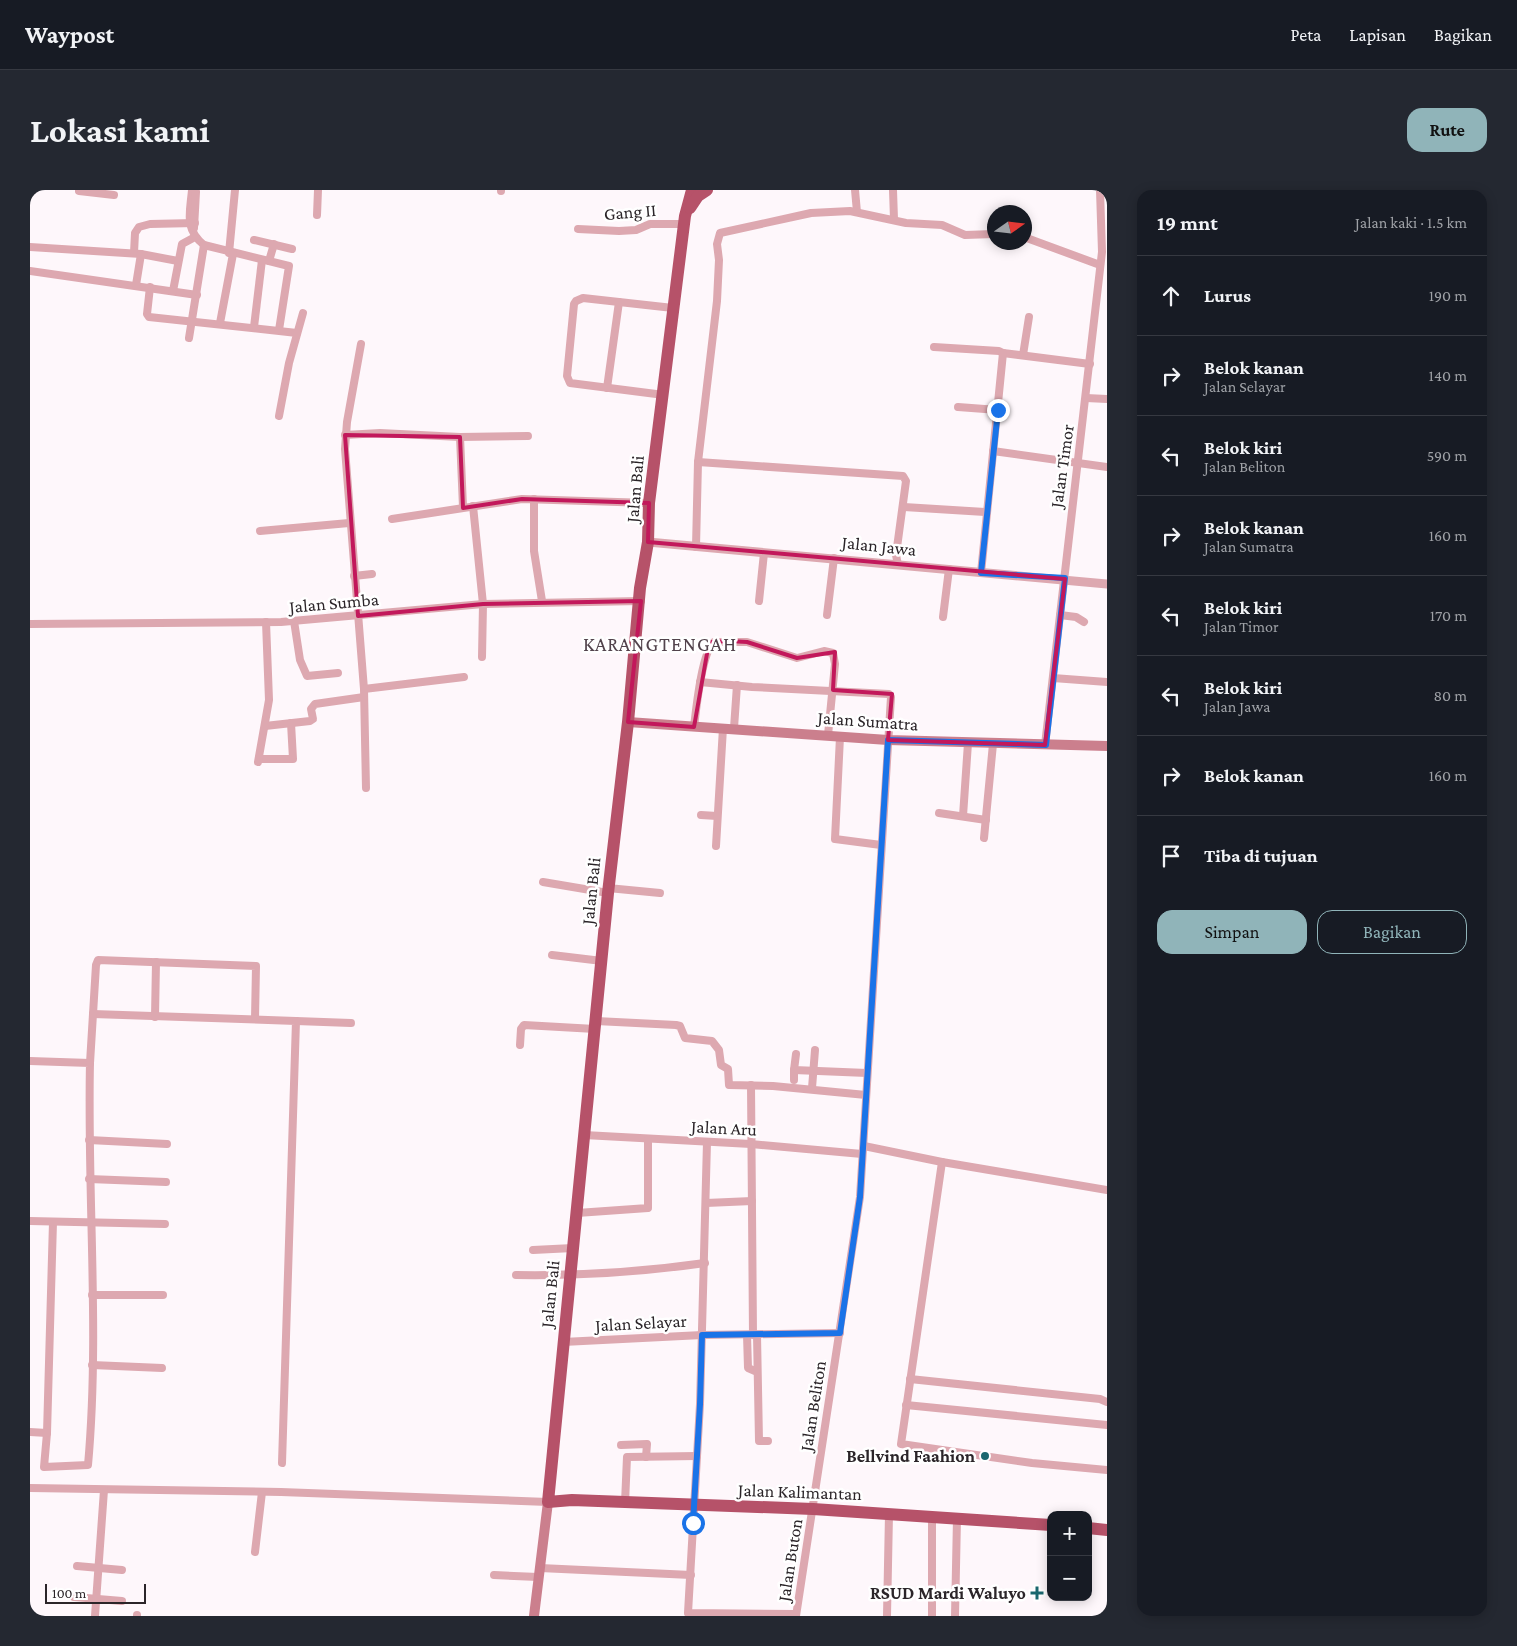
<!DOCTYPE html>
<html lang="id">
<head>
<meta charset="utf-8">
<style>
	:root { --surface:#171b24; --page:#242831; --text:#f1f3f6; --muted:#9ea1a6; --line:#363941; --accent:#90b4b9 }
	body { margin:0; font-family:"Crimson Pro",serif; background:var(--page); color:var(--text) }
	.controls { position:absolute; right:15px; bottom:15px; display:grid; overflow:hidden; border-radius:10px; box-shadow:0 2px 12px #0003 }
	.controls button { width:45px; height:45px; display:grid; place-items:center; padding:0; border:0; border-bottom:1px solid var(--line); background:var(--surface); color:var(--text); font:25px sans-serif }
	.compass { position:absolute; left:957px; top:15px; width:45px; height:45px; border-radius:50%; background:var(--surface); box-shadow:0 2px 12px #0003; rotate:76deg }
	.scale { position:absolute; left:15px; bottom:12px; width:101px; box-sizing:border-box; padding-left:5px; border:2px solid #2b2529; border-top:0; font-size:14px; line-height:18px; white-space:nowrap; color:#2b2529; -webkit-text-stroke:4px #fff; paint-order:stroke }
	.stop { position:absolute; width:15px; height:15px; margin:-11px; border:4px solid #1a73e8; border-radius:50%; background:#fff }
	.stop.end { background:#1a73e8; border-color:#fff; box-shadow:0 1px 5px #0008 }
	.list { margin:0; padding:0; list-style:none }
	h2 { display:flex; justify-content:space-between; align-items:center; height:65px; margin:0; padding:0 20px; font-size:21px }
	h2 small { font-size:16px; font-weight:400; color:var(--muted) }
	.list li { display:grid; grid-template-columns:32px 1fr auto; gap:15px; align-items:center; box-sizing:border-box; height:80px; padding:0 20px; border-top:1px solid var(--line) }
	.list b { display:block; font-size:19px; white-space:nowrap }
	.list p { margin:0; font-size:16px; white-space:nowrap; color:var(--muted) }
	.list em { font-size:16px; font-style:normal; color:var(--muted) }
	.actions { display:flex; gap:10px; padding:15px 20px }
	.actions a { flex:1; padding:11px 0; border:1px solid var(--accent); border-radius:15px; text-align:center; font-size:18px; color:var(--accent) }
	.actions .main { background:var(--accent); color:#111 }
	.icon { flex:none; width:28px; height:28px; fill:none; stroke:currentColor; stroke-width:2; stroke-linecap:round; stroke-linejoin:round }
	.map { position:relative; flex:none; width:1077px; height:1426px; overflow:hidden; border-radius:15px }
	header { display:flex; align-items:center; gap:30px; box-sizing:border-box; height:70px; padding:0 25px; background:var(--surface); border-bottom:1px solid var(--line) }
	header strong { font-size:24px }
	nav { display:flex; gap:28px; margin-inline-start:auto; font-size:18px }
	.intro { display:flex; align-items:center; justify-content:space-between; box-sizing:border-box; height:120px; padding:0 30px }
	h1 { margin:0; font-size:35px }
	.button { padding:12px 22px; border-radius:15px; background:var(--accent); color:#111; font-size:18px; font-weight:700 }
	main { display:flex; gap:30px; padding:0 30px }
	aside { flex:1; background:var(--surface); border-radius:15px; box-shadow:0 2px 12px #0003 }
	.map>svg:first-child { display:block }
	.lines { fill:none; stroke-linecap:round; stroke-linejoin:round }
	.minor { stroke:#dda8b0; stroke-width:8 }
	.tertiary { stroke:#dda8b0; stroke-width:9 }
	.secondary { stroke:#cb7f8d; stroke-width:10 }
	.trunk { stroke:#b65269; stroke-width:12 }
	.route { stroke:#1a73e8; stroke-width:6 }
	.marked { fill:none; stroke:#c2185b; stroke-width:4; stroke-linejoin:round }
	.poi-dot { fill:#1a676e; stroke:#fff; stroke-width:2 }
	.labels { text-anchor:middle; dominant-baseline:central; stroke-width:5; stroke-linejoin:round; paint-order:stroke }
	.street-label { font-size:18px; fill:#2b2529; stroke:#fff }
	.poi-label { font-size:18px; font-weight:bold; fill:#2b2529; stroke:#fff; text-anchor:end }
	.quarter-label { font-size:20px; letter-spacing:1px; fill:#52434c; stroke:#fff }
</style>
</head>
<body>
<header>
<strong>Waypost</strong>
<nav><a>Peta</a><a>Lapisan</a><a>Bagikan</a></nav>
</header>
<div class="intro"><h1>Lokasi kami</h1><a class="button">Rute</a></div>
<main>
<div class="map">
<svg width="1077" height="1426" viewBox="0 0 1077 1426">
	<rect width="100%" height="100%" fill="#fef7fb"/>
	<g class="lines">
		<!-- minor -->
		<g class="minor">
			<path d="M162,0C160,23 154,39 174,55L259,76L249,140"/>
			<polyline points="471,0 471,1"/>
			<polyline points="825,0 827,22"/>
			<polyline points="863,0 864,29"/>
			<polyline points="49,1 84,5"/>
			<polyline points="287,25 288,0"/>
			<polyline points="164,38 166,2"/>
			<polyline points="548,39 589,41 606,40 620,34 654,34"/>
			<polyline points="994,47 1070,75"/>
			<polyline points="224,50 262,59"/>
			<polyline points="0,57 111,64 148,71"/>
			<polyline points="104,63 105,43 109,37 120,34 165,33"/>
			<polyline points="199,63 205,0"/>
			<polyline points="239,71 244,54"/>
			<polyline points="0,81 167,105"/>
			<polyline points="106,95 111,64"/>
			<polyline points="120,97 117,124 119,127 267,143"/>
			<polyline points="143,101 152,54 165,47"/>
			<polyline points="190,133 203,64"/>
			<polyline points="224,137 232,70"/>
			<polyline points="159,148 174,55"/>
			<polyline points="331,154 317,232 315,259 334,499 336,598"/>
			<polyline points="904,157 969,161 973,163 1060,174"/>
			<polyline points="993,165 999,127"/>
			<polyline points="577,198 589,112"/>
			<polyline points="634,205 540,193 537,186 544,114 546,111 553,108 643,118"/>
			<polyline points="1056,208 1077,209"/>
			<polyline points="928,217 968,220"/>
			<polyline points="249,226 259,173 273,123"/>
			<polyline points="315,245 350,243 430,247 498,246"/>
			<polyline points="430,247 433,317"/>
			<polyline points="963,261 1077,277"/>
			<polyline points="668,272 873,286 876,291 866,365 868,375"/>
			<polyline points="504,309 504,361 512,411"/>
			<polyline points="443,316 453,414 452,467"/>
			<polyline points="874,317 955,322"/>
			<polyline points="362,329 492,309 619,313"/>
			<polyline points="230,341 319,333"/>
			<polyline points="666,357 668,272 687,111 689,70 687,54 690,43 781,23 820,21 876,33 912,35 935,45 964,44"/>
			<polyline points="951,383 973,163"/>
			<polyline points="324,386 342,384"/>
			<polyline points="729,411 734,363"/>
			<polyline points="797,425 804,368"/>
			<polyline points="1030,425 1046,427 1054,432"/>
			<polyline points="913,427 919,379"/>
			<polyline points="264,431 270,470 277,486 308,483"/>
			<polyline points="0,434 251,432 453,414 611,411"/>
			<polyline points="1023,488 1077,492"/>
			<polyline points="670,492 722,497 859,504 861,507 830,1007 766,1426"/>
			<polyline points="334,499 434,487"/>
			<polyline points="235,536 280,531 283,529 281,519 285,514 334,507"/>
			<path d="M664,537C666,520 672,461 684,452H717L767,468L794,461L803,463L805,474L798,545"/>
			<polyline points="704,538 707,495"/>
			<polyline points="810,547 805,649 851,655"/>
			<polyline points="1015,555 1072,62 1070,0"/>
			<polyline points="229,569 263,569 261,533"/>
			<polyline points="228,572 239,510 236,432"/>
			<polyline points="909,623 956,630"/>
			<polyline points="671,625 687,626"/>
			<polyline points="933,626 938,553"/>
			<polyline points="954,648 963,554"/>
			<polyline points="686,656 693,538"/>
			<polyline points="513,692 578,703"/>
			<polyline points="578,698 630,703"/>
			<polyline points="522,765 572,771"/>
			<polyline points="63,824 266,831 252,1273"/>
			<polyline points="125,827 126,772"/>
			<polyline points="266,831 321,833"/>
			<polyline points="566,831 646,835 650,836 655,848 682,851 689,860 691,875 698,879 699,895 743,896 836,905"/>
			<polyline points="490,855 491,839 494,835 565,839"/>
			<polyline points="766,864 764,880 837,883"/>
			<path d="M0,871L60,873C57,1007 70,1142 58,1275L14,1277L17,1243L23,1032"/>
			<polyline points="60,873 66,775 68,770 226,776 225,829"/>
			<polyline points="764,890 764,880"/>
			<polyline points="721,895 723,1145"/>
			<polyline points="782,898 785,860"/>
			<polyline points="554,945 721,954 832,964"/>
			<polyline points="59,950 137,954"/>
			<polyline points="677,952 670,1214 658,1423 766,1424"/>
			<polyline points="834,956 912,972 871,1254 1002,1273 1077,1280"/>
			<polyline points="912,972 1077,1000"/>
			<polyline points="59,989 136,992"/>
			<polyline points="676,1013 722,1011"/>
			<polyline points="547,1023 618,1018 618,949"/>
			<polyline points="0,1031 135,1034"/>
			<polyline points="503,1060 543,1058"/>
			<path d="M486,1085C549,1086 612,1082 675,1073"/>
			<polyline points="62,1105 133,1105"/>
			<polyline points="717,1145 718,1178 725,1181"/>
			<polyline points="727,1145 729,1251 738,1251"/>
			<polyline points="533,1152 672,1145 810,1143"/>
			<polyline points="62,1175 132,1178"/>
			<polyline points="880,1189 1070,1209 1077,1212"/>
			<polyline points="876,1215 1077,1235"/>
			<polyline points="0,1242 17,1243"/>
			<polyline points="591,1255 617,1254 616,1267"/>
			<polyline points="0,1298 251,1302 518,1312"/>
			<polyline points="595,1313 597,1267 667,1266"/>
			<polyline points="225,1362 232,1302"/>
			<polyline points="47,1376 92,1380"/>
			<polyline points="510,1378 661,1385"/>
			<polyline points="464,1385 508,1387"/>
			<polyline points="44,1407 92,1411"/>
			<polyline points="65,1426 74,1300"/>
			<polyline points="107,1426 107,1425"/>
			<polyline points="857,1426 859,1324"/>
			<polyline points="902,1426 902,1326"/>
			<polyline points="925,1426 927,1328"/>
		</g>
		<!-- tertiary -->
		<polyline class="tertiary" points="618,352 1077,394"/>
		<!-- secondary -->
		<g class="secondary">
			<polyline points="598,532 858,550 1077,556"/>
			<polyline points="504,1426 518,1312"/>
		</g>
		<!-- trunk -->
		<g class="trunk">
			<polyline points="662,0 655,26 619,313 618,352 610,398 598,532 578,703 518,1312 542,1310 783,1319 1021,1335"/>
			<polyline points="660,18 668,6 677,0"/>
			<polyline points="1058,1338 1077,1340"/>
		</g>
	</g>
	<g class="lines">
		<!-- route -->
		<polyline class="route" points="663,1333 670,1214 672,1145 810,1143 830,1007 858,550 1016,555 1035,388 951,383 968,220"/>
	</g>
	<!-- marked area -->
	<path class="marked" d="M315,245L430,247L433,318L492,309L619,313L618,352L1035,389L1015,555L858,550L862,504L803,500L805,462L767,468L717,452L699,451L682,452L678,458L664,537L598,532L611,411L453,414L328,426Z"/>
	<!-- markers -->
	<g class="poi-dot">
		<circle cx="955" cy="1266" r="5"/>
		<path d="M1004.5 1395.5h5v5h5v5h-5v5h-5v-5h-5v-5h5z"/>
	</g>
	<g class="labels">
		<!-- street labels -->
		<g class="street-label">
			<text transform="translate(600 22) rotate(-5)">Gang II</text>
			<text transform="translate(1032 276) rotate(-82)">Jalan Timor</text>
			<text transform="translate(605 299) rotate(-85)">Jalan Bali</text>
			<text transform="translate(849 356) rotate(6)">Jalan Jawa</text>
			<text transform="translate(304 413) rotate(-5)">Jalan Sumba</text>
			<text transform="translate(838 531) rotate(4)">Jalan Sumatra</text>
			<text transform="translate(561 701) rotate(-84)">Jalan Bali</text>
			<text transform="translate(694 938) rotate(3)">Jalan Aru</text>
			<text transform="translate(520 1104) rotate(-84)">Jalan Bali</text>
			<text transform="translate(611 1133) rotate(-3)">Jalan Selayar</text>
			<text transform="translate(783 1216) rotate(-81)">Jalan Beliton</text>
			<text transform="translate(770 1302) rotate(2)">Jalan Kalimantan</text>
			<text transform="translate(760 1370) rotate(-81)">Jalan Buton</text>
		</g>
		<!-- poi labels -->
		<g class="poi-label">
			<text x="945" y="1266">Bellvind Faahion</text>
			<text x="996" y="1403">RSUD Mardi Waluyo</text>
		</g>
		<!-- quarter labels -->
		<g class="quarter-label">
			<text x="630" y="454">KARANGTENGAH</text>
		</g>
	</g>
</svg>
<div class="controls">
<button>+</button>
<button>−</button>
</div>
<svg class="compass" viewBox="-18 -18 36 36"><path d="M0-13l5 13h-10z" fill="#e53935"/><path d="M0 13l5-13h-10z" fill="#9ea1a6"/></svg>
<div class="scale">100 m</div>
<div class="stop" style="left:663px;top:1333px"></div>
<div class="stop end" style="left:968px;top:220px"></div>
</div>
<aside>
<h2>19 mnt<small>Jalan kaki · 1.5 km</small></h2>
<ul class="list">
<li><svg class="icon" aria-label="ahead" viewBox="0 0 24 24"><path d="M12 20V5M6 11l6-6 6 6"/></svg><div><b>Lurus</b></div><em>190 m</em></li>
<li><svg class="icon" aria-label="right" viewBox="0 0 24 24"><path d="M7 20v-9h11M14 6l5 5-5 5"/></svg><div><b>Belok kanan</b><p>Jalan Selayar</p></div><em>140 m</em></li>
<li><svg class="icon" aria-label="left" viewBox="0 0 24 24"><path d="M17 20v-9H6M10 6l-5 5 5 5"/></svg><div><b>Belok kiri</b><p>Jalan Beliton</p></div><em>590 m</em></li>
<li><svg class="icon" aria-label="right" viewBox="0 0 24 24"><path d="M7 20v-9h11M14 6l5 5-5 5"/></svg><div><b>Belok kanan</b><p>Jalan Sumatra</p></div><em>160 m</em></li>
<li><svg class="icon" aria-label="left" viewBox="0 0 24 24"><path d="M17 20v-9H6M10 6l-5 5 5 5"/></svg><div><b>Belok kiri</b><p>Jalan Timor</p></div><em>170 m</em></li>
<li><svg class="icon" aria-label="left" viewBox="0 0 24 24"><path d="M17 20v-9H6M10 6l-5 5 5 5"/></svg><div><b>Belok kiri</b><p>Jalan Jawa</p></div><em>80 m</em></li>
<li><svg class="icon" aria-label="right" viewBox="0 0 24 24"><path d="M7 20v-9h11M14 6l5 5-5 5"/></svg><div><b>Belok kanan</b></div><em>160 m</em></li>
<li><svg class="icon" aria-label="arrive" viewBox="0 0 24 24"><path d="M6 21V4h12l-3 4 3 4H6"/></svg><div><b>Tiba di tujuan</b></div></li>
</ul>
<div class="actions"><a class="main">Simpan</a><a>Bagikan</a></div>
</aside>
</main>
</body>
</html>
